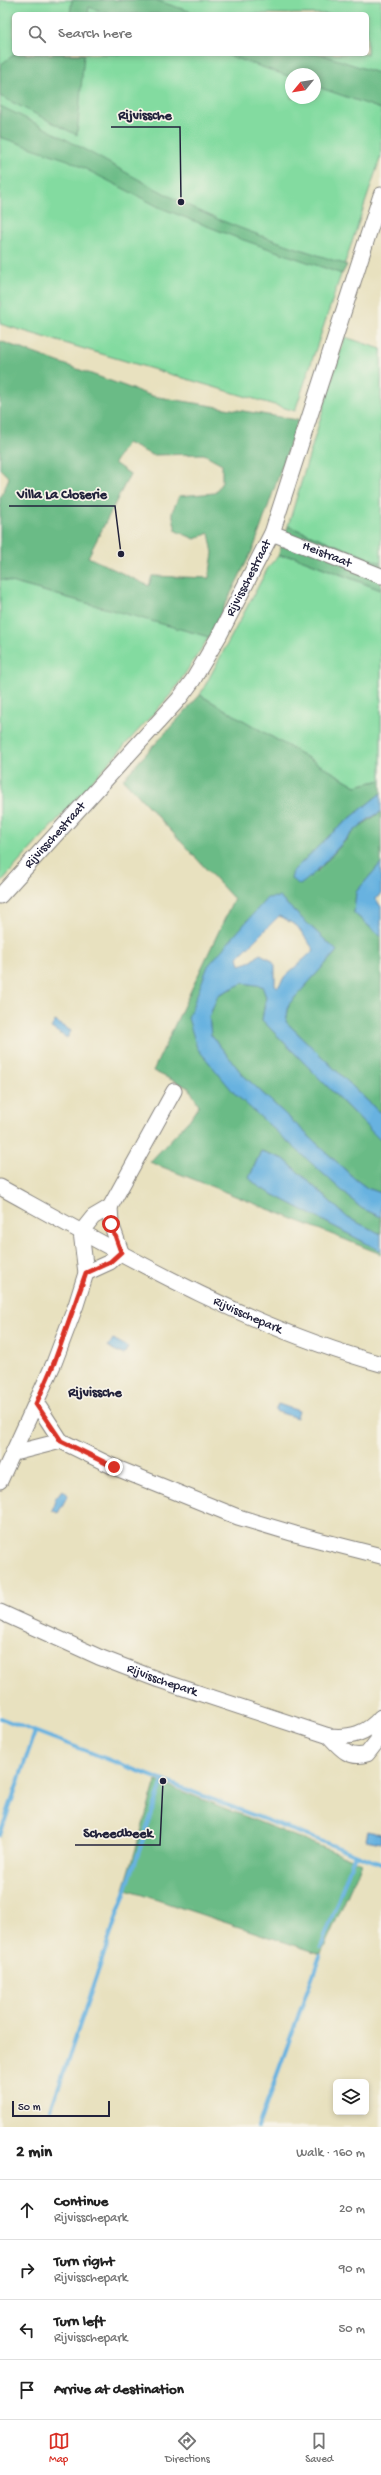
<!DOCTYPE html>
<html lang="en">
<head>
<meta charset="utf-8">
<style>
	:root { --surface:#fff; --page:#f2f2f2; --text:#222; --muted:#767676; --line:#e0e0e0; --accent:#d93025 }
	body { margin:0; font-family:"Gochi Hand",sans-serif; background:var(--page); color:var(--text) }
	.controls { position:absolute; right:12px; bottom:12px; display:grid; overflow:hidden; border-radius:6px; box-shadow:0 2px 6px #0003 }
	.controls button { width:36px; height:36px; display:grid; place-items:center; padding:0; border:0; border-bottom:1px solid var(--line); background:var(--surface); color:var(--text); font:20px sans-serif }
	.compass { position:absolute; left:285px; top:68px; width:36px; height:36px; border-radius:50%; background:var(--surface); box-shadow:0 2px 6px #0003; rotate:240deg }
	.scale { position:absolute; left:12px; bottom:10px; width:98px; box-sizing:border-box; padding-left:4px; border:2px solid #22223b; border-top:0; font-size:11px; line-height:14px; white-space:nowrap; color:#22223b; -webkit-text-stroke:3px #f7f3e8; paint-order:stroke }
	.stop { position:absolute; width:12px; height:12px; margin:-9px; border:3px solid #d93025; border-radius:50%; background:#fff }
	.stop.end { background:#d93025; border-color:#fff; box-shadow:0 1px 4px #0008 }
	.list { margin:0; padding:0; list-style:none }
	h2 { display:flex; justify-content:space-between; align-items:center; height:52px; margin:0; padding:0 16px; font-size:17px }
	h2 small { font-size:13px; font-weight:400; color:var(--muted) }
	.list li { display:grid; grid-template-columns:26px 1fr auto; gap:12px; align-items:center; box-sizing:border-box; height:60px; padding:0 16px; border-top:1px solid var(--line) }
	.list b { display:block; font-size:15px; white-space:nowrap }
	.list p { margin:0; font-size:13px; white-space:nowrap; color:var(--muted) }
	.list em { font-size:13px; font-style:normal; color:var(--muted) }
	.icon { flex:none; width:22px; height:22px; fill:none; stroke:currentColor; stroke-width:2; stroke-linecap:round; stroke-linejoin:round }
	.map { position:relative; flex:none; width:381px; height:2127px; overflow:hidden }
	.search { position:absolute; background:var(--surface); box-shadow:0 2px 6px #0003; left:12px; right:12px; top:12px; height:44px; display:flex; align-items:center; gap:10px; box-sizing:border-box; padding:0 14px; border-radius:6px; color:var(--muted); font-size:15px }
	.sheet { height:292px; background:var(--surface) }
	nav { display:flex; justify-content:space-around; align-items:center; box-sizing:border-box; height:56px; border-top:1px solid var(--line); background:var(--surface); font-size:11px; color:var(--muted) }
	nav a { display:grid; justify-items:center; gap:2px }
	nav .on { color:var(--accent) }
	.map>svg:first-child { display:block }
	.green { fill:#83dba0; stroke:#527e6e; fill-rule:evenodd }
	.forest { fill:#6abb86; stroke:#466e60; fill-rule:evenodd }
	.water { fill:#67b2e0; stroke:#446a8e; fill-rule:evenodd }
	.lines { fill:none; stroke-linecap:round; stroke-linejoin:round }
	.stream { stroke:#67b2e0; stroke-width:4 }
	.street-casing { stroke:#85827d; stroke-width:17 }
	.street { stroke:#fff; stroke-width:15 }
	.route { stroke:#d93025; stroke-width:5 }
	.labels { text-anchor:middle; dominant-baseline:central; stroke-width:3.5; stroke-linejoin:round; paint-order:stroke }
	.street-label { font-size:13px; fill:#22223b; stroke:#f7f3e8 }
	.neighbourhood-label { font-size:14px; font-weight:bold; fill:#22223b; stroke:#f7f3e8 }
	.leader { fill:none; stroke:#22223b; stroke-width:1.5 }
	.callout-dot { fill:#22223b; stroke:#f7f3e8; stroke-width:1.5 }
	.callout-label { font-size:14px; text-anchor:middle; font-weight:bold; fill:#22223b; stroke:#f7f3e8; stroke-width:3.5; stroke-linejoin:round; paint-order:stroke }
</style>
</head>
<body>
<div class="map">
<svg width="381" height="2127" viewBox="0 0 381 2127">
	<rect width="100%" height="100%" fill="#f7f3e8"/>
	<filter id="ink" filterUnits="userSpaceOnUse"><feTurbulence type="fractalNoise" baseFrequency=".025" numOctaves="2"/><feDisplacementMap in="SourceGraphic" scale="8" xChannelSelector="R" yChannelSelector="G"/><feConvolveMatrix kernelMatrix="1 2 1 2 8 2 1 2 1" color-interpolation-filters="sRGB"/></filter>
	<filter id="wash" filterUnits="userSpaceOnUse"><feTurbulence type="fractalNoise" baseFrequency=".012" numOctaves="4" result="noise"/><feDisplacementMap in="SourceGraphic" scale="16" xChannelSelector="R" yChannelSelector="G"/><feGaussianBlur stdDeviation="0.9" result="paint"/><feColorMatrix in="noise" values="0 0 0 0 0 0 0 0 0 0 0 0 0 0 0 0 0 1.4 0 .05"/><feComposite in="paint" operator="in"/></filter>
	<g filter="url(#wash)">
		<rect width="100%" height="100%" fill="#e8e1bf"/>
		<!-- green -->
		<g class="green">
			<path d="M0,0H381V156L295,411L0,324ZM14,14H367V54H14ZM291,74H315V98H291Z"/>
			<polygon points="345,337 381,349 381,563 288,526"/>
			<polygon points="278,556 293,556 381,590 381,780 356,786 200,695 269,566"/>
			<polygon points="0,579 87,603 210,631 208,636 209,637 173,692 0,883"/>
		</g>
		<!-- forest -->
		<g class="forest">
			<polygon points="72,0 155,0 198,14 109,14 89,7 88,14 70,14"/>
			<polygon points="15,54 84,54 77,135 0,96 0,65"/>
			<polygon points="224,54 320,54 381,74 381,109 315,86 315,74 291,74 291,77"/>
			<path d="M0,106C61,134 117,169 177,200C230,228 290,245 347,265L342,274L235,237L161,208L68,160L0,137Z"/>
			<path d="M0,341L152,396L298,420L254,547L209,637L0,579V498L9,478L0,469ZM127,443L152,455L204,454L222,464V482L215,493L179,496L172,512L176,531L195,539L209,533L213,553L209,578L152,576L149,586L88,557L130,474L114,463Z"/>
			<polygon points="288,526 381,563 381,590 293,556 278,556"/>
			<polygon points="200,695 356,786 381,780 381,793 332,833 316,873 355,830 381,812 381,863 356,892 354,913 381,937 381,1114 286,1022 289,1004 337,951 279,897 208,966 197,1048 235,1093 361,1208 381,1217 381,1234 348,1218 284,1159 261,1151 249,1178 259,1187 381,1251 381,1254 150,1162 190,1119 199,1105 189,1088 153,1071 234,899 123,779"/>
			<polygon points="243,983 263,986 266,997 262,1020 381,1141 381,1193 367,1188 355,1179 243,1075 211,1035 209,1018 218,995"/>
			<polygon points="156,1781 362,1863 321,1954 124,1889"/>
		</g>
		<!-- water -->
		<g class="water">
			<path d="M381,793V812C348,828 329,864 300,885L291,879L293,871L332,833Z"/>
			<polygon points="381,863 381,893 376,899 381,907 381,937 354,913 356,892"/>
			<path d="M279,897L337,951L289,1004L286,1022L381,1114V1141L262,1020L266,997L262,986L243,983L218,995L209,1017L211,1035L243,1075L355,1179L367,1188L381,1193V1217L361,1208L235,1094L197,1048L188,1018L208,966L267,898ZM279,916L297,926L314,950L285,976L278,987L275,985V965L270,959L260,954L252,961L240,965L238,957Z"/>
			<polygon points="55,1021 71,1031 67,1038 51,1028"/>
			<polygon points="261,1151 284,1159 348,1218 381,1234 381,1251 259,1187 249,1178"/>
			<polygon points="113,1339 128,1347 124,1355 108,1347"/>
			<polygon points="278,1404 299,1411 297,1418 275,1411"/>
			<polygon points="62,1490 68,1495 58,1513 52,1510 56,1501 54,1500"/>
			<polygon points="368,1831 381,1834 381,1843 366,1840"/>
		</g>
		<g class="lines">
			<!-- stream -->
			<g class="stream">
				<polyline points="0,1718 381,1864"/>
				<polyline points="0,1835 35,1732"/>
				<polyline points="321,1947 355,1854"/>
				<polyline points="51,2109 163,1781"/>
				<polyline points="258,2127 320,1956"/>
			</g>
		</g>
	</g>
	<g filter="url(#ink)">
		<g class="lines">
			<!-- street casing -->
			<g class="street-casing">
				<g id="street">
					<path id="s1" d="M272,533L381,576"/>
					<path id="s2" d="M0,896L179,699L193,680L219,636L272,533L381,195"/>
					<path id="s3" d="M0,1187C123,1255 245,1326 381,1364"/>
					<polyline points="86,1273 110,1262 121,1252 111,1223 110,1207"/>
					<polyline points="37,1404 61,1441 114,1467 238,1517 295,1534 381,1556"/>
					<polyline points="14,1453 61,1441"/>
					<polyline points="0,1481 54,1363 76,1305 86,1273 81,1232 93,1217 110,1207 174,1091"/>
					<path id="s4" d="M0,1612L99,1657L159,1680L329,1736C351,1738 366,1734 381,1717"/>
					<path d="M329,1736C340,1748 349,1760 367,1754L378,1740L380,1718"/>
				</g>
			</g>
			<!-- street -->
			<use href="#street" class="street"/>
		</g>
	</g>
	<g class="lines" filter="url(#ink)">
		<!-- route -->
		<polyline class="route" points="111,1224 121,1252 110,1262 86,1273 54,1363 36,1404 61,1441 114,1467"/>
	</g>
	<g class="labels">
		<!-- street labels -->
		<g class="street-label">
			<text stroke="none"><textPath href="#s1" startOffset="59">Heistraat</textPath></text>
			<text stroke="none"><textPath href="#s2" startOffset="406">Rijvisschestraat</textPath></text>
			<text stroke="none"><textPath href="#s2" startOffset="82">Rijvisschestraat</textPath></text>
			<text stroke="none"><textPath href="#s3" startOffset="279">Rijvisschepark</textPath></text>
			<text stroke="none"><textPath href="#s4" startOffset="176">Rijvisschepark</textPath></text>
		</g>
		<!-- neighbourhood labels -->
		<g class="neighbourhood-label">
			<text x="95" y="1393">Rijvissche</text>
		</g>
	</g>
	<!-- callouts -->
	<path class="leader" d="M181 202L180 127H111M121 554L115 506H9M163 1781L160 1845H75"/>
	<g class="callout-dot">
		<circle cx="181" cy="202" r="4"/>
		<circle cx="121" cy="554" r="4"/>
		<circle cx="163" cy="1781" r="4"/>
	</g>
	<g class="callout-label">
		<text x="145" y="119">Rijvissche</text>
		<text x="62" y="498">Villa La Closerie</text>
		<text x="118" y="1837">Scheedbeek</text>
	</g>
</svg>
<div class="controls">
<button><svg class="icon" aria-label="layers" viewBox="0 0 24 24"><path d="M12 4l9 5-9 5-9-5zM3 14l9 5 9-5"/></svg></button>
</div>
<svg class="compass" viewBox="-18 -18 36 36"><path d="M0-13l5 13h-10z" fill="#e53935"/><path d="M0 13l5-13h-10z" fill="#767676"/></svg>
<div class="scale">50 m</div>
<div class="stop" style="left:111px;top:1224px"></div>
<div class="stop end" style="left:114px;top:1467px"></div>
<div class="search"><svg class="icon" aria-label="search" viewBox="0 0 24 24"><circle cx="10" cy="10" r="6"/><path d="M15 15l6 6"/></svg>Search here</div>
</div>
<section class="sheet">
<h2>2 min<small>Walk · 160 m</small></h2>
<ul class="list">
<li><svg class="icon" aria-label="ahead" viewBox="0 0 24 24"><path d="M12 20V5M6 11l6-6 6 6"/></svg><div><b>Continue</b><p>Rijvisschepark</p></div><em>20 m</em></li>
<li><svg class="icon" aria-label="right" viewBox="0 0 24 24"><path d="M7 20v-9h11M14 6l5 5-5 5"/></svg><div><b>Turn right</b><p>Rijvisschepark</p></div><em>90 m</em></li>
<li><svg class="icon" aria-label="left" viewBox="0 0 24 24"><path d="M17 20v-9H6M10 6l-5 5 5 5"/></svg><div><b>Turn left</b><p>Rijvisschepark</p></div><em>50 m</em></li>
<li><svg class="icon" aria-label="arrive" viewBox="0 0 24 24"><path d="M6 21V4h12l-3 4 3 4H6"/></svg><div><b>Arrive at destination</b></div></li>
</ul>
</section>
<nav>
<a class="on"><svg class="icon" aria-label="map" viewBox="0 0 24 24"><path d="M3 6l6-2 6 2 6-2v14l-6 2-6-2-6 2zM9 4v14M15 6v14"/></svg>Map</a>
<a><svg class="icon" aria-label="directions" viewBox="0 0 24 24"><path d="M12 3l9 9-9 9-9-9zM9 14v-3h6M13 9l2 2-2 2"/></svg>Directions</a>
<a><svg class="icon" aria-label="saved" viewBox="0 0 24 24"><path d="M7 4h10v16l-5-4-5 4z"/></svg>Saved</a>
</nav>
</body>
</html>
